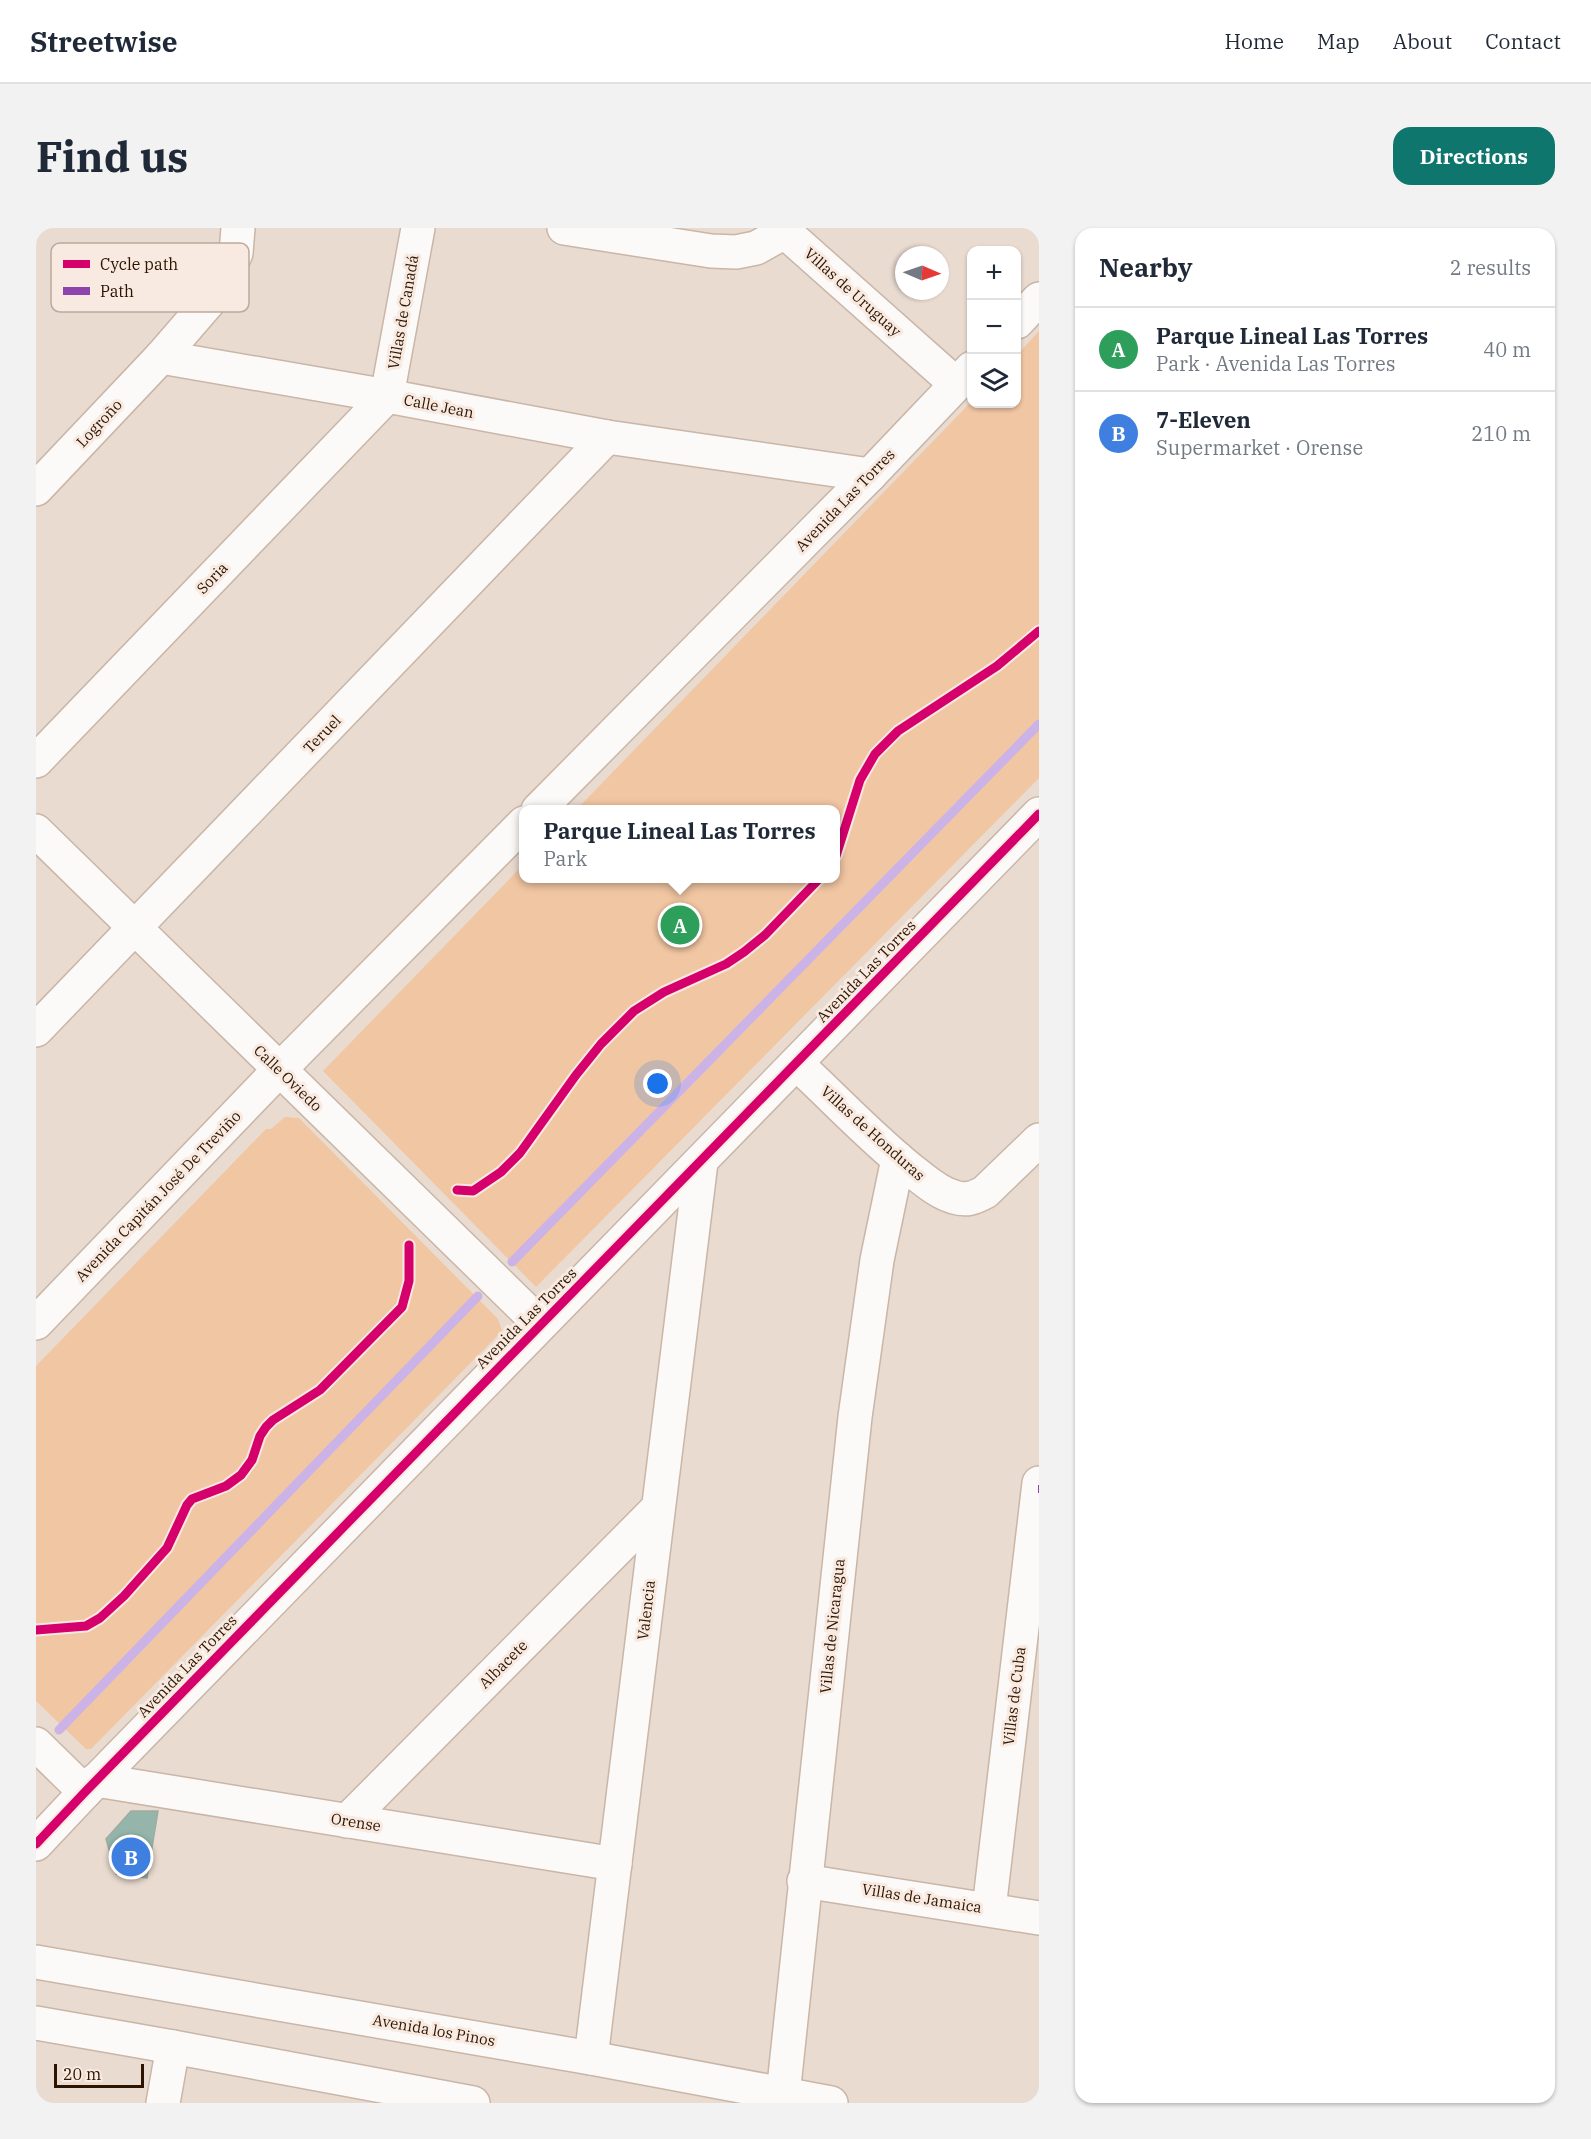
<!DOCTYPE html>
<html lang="en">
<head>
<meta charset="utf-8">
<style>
	:root { --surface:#fff; --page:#f2f2f3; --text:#1f2937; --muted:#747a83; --line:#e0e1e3; --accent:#0f766e }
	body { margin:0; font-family:"IBM Plex Serif",serif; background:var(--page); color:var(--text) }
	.controls { position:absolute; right:18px; top:18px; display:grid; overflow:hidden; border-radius:12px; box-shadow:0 2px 4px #0004 }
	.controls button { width:54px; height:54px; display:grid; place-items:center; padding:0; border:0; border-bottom:2px solid var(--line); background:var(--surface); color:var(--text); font:30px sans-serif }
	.compass { position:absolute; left:859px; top:18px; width:54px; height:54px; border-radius:50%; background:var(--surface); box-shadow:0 2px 4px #0004; rotate:92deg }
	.scale { position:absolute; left:18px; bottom:15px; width:90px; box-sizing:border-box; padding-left:6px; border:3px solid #2c1401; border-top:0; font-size:16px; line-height:21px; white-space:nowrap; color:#2c1401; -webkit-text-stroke:4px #f8eae0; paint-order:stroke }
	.you { position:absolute; left:622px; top:856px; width:21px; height:21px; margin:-15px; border:4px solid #fff; border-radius:50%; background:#1a73e8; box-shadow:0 0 0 9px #1a73e833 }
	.badge { display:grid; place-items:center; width:39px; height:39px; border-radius:50%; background:var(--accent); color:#fff; font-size:20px; font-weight:700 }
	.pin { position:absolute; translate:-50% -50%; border:3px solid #fff; box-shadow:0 2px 6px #0006 }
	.popup { position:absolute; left:483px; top:577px; width:321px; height:78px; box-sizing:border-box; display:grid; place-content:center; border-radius:12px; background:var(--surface); filter:drop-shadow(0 2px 4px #0005); font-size:20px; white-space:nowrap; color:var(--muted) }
	.popup b { font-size:22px; color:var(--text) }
	.popup::after { content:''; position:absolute; left:50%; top:100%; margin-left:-12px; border:12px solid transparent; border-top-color:var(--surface) }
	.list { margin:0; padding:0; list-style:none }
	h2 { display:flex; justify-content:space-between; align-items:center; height:78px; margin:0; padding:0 24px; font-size:26px }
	h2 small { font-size:20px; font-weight:400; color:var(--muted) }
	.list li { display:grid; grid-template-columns:39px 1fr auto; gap:18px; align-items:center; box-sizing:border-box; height:84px; padding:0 24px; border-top:2px solid var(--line) }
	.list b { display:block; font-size:22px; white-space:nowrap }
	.list p { margin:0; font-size:20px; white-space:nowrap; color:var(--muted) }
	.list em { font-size:20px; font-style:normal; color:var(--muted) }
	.icon { flex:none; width:33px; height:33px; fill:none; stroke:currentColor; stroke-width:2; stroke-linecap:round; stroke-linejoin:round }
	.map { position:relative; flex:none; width:1003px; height:1875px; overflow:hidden; border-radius:18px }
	header { display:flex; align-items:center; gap:36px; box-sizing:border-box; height:84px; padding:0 30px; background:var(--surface); border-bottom:2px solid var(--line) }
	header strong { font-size:28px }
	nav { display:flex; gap:33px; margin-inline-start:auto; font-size:21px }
	.intro { display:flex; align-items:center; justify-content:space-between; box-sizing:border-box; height:144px; padding:0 36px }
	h1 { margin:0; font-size:42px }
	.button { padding:15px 27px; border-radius:18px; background:var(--accent); color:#fff; font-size:21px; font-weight:700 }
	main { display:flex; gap:36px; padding:0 36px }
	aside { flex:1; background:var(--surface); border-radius:18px; box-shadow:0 2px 4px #0004 }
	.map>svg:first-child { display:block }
	.green { fill:#f1c6a3 }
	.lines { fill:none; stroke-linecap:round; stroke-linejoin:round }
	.stream { stroke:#cbb3e7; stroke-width:9 }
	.building { fill:#95b5ab; stroke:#9eaca3; stroke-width:1.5 }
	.street-casing { stroke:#c9b6a7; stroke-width:36 }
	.secondary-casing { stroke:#c9b6a7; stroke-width:36 }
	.street { stroke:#fcfaf8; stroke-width:33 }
	.secondary { stroke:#fcfaf8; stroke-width:33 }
	.quiet { stroke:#8e44ad; stroke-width:8; stroke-dasharray:15 8; stroke-linecap:butt }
	.cycleway-casing { stroke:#f8eae0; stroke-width:13 }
	.cycleway { stroke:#d6006c; stroke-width:9 }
	.labels { text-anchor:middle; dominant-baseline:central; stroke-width:6; stroke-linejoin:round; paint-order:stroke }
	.street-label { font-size:15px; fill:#2c1401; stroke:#f8eae0 }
	.key { fill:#f8eae0; stroke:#bbaa9d; stroke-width:1.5 }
	.key-label { font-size:16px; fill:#2c1401 }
</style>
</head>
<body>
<header>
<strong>Streetwise</strong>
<nav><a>Home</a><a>Map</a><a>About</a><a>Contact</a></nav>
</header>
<div class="intro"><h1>Find us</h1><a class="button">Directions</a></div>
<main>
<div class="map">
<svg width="1003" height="1875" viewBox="0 0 1003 1875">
	<rect width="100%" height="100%" fill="#eadbd0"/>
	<!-- green -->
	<g class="green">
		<polygon points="1003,103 1003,550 500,1059 287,843 488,636 488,650 800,650 800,582 541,581 935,174 981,176 981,127"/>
		<polygon points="249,889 263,890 462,1091 466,1103 55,1521 50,1521 0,1473 0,1138 230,901 235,901"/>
	</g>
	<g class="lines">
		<!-- stream -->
		<g class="stream">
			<polyline points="476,1034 1003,496"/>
			<polyline points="23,1502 442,1068"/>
		</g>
	</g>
	<!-- building -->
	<polygon class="building" points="95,1583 122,1583 111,1650 80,1646 70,1611"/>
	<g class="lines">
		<!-- street casing -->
		<g class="street-casing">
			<g id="street">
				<polyline points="528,0 675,23 700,24 720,20 749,4 752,0"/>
				<polyline points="749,4 920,156"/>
				<polyline points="125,129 351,168 571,209 834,247"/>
				<polyline points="0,261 125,129 183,62 200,25 202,0"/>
				<polyline points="0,533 351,168 382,0"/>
				<polyline points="0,603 504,1096"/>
				<polyline points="0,802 571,209"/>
				<path d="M761,836C800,872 837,912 879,945C891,954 903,965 918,969C930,973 938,970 949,964L1003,912"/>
				<polyline points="0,1516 49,1564"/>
				<polyline points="60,1552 579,1636"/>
				<polyline points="311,1593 622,1280"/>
				<polyline points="768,1653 1003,1690"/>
				<polyline points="953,1681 1003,1255"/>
				<polyline points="555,1830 665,934"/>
				<polyline points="747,1867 819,1189 841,1032 862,931"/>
				<polyline points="127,1875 137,1819"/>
			</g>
		</g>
		<!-- secondary casing -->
		<g class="secondary-casing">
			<g id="secondary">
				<polyline points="981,94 1003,71"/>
				<polyline points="502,582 834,247 936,140"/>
				<polyline points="0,1095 243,842 488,595"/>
				<polyline points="0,1616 49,1564 1003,586"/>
				<polyline points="0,1734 555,1830 795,1875"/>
				<polyline points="0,1795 137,1819 437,1875"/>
			</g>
		</g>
		<!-- street -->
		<use href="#street" class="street"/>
		<!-- secondary -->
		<use href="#secondary" class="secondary"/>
		<!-- quiet -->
		<polyline class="quiet" points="1002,1261 1003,1261"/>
		<!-- cycleway casing -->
		<g class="cycleway-casing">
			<g id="cycleway">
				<polyline points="800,628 824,552 839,526 862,503 961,438 1003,403"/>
				<polyline points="421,962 437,963 465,944 484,925 540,847 565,816 598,783 628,764 690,736 708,724 729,707 784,650"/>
				<polyline points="0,1402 50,1398 64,1390 88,1368 131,1320 151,1277 156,1271 190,1258 205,1247 216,1232 224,1208 230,1199 237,1192 284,1162 366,1079 373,1053 373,1017"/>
				<polyline points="0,1616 49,1564 1003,586"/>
			</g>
		</g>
		<!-- cycleway -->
		<use href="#cycleway" class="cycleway"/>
	</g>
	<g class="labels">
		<!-- street labels -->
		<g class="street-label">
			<text transform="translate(817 64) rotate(42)">Villas de Uruguay</text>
			<text transform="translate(367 84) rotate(-80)">Villas de Canadá</text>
			<text transform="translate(403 178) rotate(11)">Calle Jean</text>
			<text transform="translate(63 195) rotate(-47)">Logroño</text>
			<text transform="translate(809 272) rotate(-46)">Avenida Las Torres</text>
			<text transform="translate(176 350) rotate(-46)">Soria</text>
			<text transform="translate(286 506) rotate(-46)">Teruel</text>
			<text transform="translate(830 743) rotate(-46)">Avenida Las Torres</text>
			<text transform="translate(252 850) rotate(44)">Calle Oviedo</text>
			<text transform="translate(837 905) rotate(42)">Villas de Honduras</text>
			<text transform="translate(122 968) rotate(-46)">Avenida Capitán José De Treviño</text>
			<text transform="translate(490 1090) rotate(-45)">Avenida Las Torres</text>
			<text transform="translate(610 1382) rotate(-83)">Valencia</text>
			<text transform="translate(796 1398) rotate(-84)">Villas de Nicaragua</text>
			<text transform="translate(467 1436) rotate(-45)">Albacete</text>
			<text transform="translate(151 1438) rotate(-46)">Avenida Las Torres</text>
			<text transform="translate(978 1468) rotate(-83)">Villas de Cuba</text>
			<text transform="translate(320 1594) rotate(9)">Orense</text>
			<text transform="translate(886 1670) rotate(9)">Villas de Jamaica</text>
			<text transform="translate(398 1802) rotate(10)">Avenida los Pinos</text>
		</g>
	</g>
	<!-- legend -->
	<rect x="15" y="15" width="198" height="69" rx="9" class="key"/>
	<rect x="27" y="32" width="27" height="8" fill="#d6006c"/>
	<rect x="27" y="59" width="27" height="8" fill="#8e44ad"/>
	<g class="key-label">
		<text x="64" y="42">Cycle path</text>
		<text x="64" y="69">Path</text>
	</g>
</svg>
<div class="controls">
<button>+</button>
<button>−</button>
<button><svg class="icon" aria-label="layers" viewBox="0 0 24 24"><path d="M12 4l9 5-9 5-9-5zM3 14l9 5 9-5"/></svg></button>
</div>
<svg class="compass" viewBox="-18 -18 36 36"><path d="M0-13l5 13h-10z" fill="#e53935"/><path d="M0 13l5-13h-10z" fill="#747a83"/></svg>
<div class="scale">20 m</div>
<div class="you"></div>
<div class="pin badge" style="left:644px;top:697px;background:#2e9e5b">A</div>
<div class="popup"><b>Parque Lineal Las Torres</b>Park</div>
<div class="pin badge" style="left:95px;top:1629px;background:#3f7fe0">B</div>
</div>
<aside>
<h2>Nearby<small>2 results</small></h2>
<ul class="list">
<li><span class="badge" style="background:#2e9e5b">A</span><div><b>Parque Lineal Las Torres</b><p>Park · Avenida Las Torres</p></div><em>40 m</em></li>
<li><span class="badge" style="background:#3f7fe0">B</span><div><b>7-Eleven</b><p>Supermarket · Orense</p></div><em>210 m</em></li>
</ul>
</aside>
</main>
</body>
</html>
